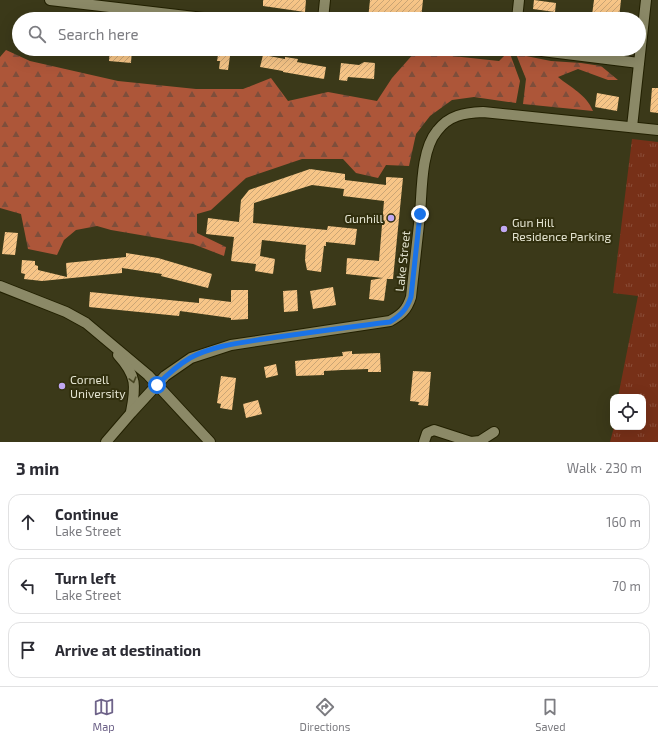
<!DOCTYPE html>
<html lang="en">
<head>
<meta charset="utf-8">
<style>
	:root { --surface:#fff; --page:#f2f2f3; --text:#2b2b33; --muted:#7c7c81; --line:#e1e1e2; --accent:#6e6389 }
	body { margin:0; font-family:"Exo 2",sans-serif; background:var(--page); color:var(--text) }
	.controls { position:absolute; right:12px; bottom:12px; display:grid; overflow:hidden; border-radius:8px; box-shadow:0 4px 16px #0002 }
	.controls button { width:36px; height:36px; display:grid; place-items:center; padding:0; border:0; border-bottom:1px solid var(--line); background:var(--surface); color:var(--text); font:20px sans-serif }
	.stop { position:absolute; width:12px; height:12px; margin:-9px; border:3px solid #1a73e8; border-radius:50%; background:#fff }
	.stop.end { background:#1a73e8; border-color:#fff; box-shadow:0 1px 4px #0008 }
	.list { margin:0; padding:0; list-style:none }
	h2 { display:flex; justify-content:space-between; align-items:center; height:52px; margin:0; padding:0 16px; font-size:17px }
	h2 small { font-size:13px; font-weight:400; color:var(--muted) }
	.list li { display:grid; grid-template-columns:26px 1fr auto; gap:12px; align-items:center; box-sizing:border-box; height:56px; margin:0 8px 8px; padding:0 8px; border:1px solid var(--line); border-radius:12px }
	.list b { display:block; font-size:15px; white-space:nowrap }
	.list p { margin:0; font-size:13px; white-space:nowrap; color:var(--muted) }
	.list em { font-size:13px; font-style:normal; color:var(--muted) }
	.icon { flex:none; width:22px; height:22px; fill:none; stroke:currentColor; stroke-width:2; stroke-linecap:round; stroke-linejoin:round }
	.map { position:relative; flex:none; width:658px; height:442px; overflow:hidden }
	.search { position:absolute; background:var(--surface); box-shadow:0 4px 16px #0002; left:12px; right:12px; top:12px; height:44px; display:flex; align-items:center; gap:10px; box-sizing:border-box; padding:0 14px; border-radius:22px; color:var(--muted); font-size:15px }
	.sheet { height:244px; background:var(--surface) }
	nav { display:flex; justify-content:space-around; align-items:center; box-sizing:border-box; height:56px; border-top:1px solid var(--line); background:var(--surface); font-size:11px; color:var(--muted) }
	nav a { display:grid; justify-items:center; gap:2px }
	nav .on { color:var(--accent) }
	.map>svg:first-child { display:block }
	.grass { fill:url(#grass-tufts) }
	.forest { fill:url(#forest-firs) }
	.building { fill:url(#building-hatch) }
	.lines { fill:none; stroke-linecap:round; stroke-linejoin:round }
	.minor-casing { stroke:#222001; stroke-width:12 }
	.minor { stroke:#8b8967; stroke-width:10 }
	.oneway { stroke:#484624 }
	.route { stroke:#1a73e8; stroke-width:5 }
	.poi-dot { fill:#c1a8f3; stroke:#312f0e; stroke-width:1.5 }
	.labels { text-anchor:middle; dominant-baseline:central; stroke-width:4; stroke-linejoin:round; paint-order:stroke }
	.poi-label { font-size:12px; fill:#e3e3d0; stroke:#312f0e; text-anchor:start }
	.street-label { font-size:12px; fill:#e3e3d0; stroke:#312f0e }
</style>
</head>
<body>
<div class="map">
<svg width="658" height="442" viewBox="0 0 658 442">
	<defs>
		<pattern id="grass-tufts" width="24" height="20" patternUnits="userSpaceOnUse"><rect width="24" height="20" fill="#773018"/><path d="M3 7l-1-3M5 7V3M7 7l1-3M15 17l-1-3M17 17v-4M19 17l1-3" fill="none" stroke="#8a4e39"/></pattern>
		<pattern id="forest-firs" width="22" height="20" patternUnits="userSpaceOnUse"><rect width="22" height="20" fill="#ad5639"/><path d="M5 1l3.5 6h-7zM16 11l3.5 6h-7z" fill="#7e4e3b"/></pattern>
		<pattern id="building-hatch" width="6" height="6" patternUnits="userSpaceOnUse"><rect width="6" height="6" fill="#f7c587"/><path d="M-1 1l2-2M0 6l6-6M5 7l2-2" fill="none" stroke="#caa575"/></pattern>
	</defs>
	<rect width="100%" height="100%" fill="#3b3919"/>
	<!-- grass -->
	<polygon class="grass" points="632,139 658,142 658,442 610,442 614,427 643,427 643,397 618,397 638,296 613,293"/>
	<!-- forest -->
	<g class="forest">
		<polygon points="6,50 30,61 118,81 196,89 243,89 271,78 288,101 328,92 377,101 392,78 415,52 499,61 509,51 520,81 516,103 474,97 452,100 430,116 416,134 409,166 386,165 378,178 356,173 343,159 302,159 246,178 211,210 197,214 197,233 226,247 224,256 193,244 111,230 97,226 76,230 64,240 57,255 28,249 21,214 0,208 0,57"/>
		<path d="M516,54L551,61L581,63L601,66L618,80H608L578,69L558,77C571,88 586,94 593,111L523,104L526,79Z"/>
	</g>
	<!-- building -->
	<g class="building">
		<polygon points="263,0 306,0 305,12 263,6"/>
		<polygon points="370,0 423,0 421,19 385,17 385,19 368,19"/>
		<polygon points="534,0 556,3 555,12 533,9"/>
		<polygon points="594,0 621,0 619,18 592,15"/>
		<polygon points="110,49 132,49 131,63 109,61"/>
		<polygon points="219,49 231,49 228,70 219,69 220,61 217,61"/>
		<polygon points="263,55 285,59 285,57 298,59 297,62 326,67 324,79 283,72 283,71 260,67"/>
		<polygon points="364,62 375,63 374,79 348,77 347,81 339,80 341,63 359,65"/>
		<polygon points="652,88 658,88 658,113 650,112"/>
		<polygon points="597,93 619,97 617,111 595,107"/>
		<polygon points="310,169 345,174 345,180 386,185 386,177 403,178 393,279 387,279 384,301 369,299 371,280 383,278 346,274 347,258 379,261 384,201 343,196 344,189 312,185 254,203 253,223 327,230 328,226 357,229 355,245 326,242 326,246 324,246 321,272 307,270 305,260 306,245 262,240 260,256 275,259 273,274 255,271 256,264 231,261 234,237 206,234 208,218 239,222 241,200 249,190"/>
		<polygon points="5,232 18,233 15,255 2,254"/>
		<polygon points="126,253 158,258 212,274 208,288 161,276 162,274 122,268 122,273 42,281 24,279 25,274 21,273 22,260 35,261 35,265 38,266 38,270 67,277 66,263 126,257"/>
		<polygon points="333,287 336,305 313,309 310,291"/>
		<polygon points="231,290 248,290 248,319 231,320 231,318 180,311 179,316 89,307 90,292 199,303 199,298 231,302"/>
		<polygon points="297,290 298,311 284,312 283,291"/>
		<polygon points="352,351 352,354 380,353 381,372 368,372 368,369 342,370 324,371 324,375 296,376 295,361 343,356 342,352"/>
		<polygon points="276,364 278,375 266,378 264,367"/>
		<polygon points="413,371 431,372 428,406 418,405 419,402 410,401"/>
		<polygon points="221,376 236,378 232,410 220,408 221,404 217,403"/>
		<polygon points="258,400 262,414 246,418 243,404"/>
	</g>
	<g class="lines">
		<!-- minor casing -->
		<g class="minor-casing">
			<g id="minor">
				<polyline points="50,0 212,19"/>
				<polyline points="323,19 325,0"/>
				<polyline points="517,19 519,0"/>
				<polyline points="526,49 639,63"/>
				<polyline points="632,127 646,0"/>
				<polyline points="0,286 66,312 86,323 148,375 210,442"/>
				<path d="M118,355C137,376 136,386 131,412"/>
				<path d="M106,442L131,413L165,376L191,358L231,345L390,321C401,315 407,310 411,297C414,270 417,242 420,215C422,190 421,150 437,131C449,115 464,113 483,112L658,130"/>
				<polyline points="424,442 427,433 434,430 471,442 480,441 494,432"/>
			</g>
		</g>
		<!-- minor -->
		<use href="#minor" class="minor"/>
	</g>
	<!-- one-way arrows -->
	<defs><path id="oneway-chevron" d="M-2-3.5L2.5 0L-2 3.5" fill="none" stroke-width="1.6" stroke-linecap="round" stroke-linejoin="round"/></defs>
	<use class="oneway" href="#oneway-chevron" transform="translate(133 380) rotate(75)"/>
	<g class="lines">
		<!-- route -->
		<path class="route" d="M157,385C167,375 178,365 190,358C212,346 239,343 264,339C306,333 348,327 390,322C401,315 407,309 411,297L420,214"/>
	</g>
	<!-- markers -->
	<g class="poi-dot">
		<circle cx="391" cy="218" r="4"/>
		<circle cx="504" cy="229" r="4"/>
		<circle cx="62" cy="386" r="4"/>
	</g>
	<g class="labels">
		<!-- poi labels -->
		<g class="poi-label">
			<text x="383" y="218" text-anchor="end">Gunhill</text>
			<text x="512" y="222">Gun Hill<tspan x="512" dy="14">Residence Parking</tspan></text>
			<text x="70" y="379">Cornell<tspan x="70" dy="14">University</tspan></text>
		</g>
		<!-- street labels -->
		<g class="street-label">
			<text transform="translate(402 261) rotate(-84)">Lake Street</text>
		</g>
	</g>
</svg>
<div class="controls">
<button><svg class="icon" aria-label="locate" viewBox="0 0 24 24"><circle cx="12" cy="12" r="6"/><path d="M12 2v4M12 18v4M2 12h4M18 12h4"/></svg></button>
</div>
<div class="stop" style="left:157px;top:385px"></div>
<div class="stop end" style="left:420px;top:214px"></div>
<div class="search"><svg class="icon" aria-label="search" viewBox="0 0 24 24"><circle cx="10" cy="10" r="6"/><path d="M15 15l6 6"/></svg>Search here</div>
</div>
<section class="sheet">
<h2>3 min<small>Walk · 230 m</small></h2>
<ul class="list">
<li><svg class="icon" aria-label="ahead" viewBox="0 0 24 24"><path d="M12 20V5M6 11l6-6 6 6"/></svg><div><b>Continue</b><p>Lake Street</p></div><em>160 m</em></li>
<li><svg class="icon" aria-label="left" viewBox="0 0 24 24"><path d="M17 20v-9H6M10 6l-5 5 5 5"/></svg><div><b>Turn left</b><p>Lake Street</p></div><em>70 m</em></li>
<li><svg class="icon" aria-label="arrive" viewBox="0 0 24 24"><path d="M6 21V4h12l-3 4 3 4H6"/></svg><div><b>Arrive at destination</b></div></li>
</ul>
</section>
<nav>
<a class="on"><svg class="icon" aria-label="map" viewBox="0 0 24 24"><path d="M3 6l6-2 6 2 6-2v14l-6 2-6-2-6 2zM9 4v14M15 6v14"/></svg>Map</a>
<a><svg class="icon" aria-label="directions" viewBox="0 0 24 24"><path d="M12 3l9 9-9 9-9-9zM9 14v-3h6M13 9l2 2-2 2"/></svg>Directions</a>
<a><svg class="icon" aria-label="saved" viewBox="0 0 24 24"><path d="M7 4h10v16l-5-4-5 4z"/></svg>Saved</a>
</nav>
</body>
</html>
